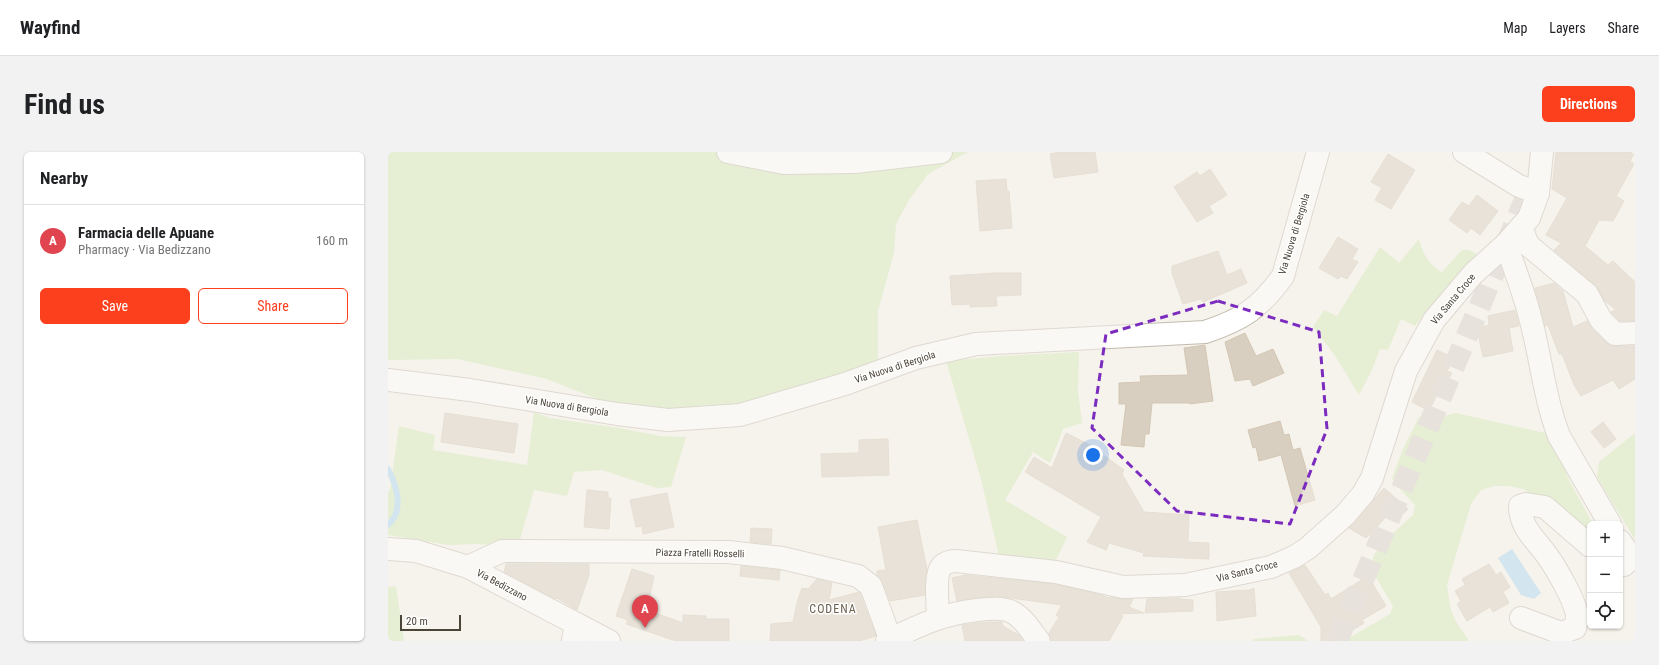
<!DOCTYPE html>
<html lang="en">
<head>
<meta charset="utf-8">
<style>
	:root { --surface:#fff; --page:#f2f2f2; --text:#202124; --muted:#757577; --line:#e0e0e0; --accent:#fc3f1d }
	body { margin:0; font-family:"Roboto Condensed",sans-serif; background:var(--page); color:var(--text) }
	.controls { position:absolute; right:12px; bottom:12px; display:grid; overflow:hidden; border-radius:6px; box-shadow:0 1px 3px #0004 }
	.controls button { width:36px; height:36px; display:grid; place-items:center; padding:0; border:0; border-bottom:1px solid var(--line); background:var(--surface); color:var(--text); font:20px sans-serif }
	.scale { position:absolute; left:12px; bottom:10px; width:61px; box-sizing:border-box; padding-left:4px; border:2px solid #4b4439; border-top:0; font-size:11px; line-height:14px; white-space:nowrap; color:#4b4439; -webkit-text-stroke:3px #fff; paint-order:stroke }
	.you { position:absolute; left:705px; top:303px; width:14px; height:14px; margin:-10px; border:3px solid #fff; border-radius:50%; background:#1a73e8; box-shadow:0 0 0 6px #1a73e833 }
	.badge { display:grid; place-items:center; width:26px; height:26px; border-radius:50%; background:var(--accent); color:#fff; font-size:13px; font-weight:700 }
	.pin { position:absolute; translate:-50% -33px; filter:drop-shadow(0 1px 2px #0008) }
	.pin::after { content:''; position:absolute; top:21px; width:14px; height:12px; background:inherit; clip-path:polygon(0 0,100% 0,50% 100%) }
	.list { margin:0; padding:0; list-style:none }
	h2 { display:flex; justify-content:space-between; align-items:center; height:52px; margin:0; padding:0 16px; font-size:17px }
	h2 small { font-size:13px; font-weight:400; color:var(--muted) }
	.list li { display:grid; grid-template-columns:26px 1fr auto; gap:12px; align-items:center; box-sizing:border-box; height:72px; padding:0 16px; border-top:1px solid var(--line) }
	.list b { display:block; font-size:15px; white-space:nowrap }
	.list p { margin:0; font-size:13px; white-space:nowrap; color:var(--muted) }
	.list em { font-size:13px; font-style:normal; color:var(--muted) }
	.actions { display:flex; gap:8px; padding:12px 16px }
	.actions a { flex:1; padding:9px 0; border:1px solid var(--accent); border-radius:6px; text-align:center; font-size:14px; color:var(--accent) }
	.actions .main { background:var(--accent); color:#fff }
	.icon { flex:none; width:22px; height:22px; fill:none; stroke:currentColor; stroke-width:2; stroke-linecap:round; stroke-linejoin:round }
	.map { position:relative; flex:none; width:1247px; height:489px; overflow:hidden; border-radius:6px }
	header { display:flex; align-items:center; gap:24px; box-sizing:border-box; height:56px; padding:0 20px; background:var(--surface); border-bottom:1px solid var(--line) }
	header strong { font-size:19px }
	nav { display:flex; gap:22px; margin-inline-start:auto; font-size:14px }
	.intro { display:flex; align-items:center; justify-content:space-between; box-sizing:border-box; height:96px; padding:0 24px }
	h1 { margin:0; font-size:28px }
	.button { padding:10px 18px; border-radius:6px; background:var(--accent); color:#fff; font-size:14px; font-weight:700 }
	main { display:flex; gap:24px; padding:0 24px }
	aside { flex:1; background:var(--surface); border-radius:6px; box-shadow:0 1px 3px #0004 }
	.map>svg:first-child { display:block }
	.green { fill:#d2eab5 }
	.water { fill:#a9d4f2 }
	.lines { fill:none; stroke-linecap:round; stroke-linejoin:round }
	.stream { stroke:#a9d4f2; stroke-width:6 }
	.building { fill:#d8cfc1; stroke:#d3c7b4 }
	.secondary-tunnel { stroke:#d4d0c8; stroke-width:22; stroke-dasharray:22 11; stroke-linecap:butt }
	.minor-casing { stroke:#c2bbae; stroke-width:24 }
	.tertiary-casing { stroke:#c2bbae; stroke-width:24 }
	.minor { stroke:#fff; stroke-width:22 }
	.tertiary { stroke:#fff; stroke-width:22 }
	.marked { fill:none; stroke:#7b2cbf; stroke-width:3; stroke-dasharray:8 5; stroke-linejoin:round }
	.labels { text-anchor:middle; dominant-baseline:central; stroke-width:3; stroke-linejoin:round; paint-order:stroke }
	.street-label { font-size:10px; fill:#4b4439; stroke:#fff }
	.quarter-label { font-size:12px; letter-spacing:1px; fill:#6e6250; stroke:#fff }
</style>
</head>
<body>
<header>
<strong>Wayfind</strong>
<nav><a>Map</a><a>Layers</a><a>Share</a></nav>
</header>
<div class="intro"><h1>Find us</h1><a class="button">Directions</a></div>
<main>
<aside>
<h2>Nearby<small></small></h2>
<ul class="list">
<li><span class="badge" style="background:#e0444e">A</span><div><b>Farmacia delle Apuane</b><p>Pharmacy · Via Bedizzano</p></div><em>160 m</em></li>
</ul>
<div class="actions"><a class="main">Save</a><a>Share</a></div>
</aside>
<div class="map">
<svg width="1247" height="489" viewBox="0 0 1247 489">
	<rect width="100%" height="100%" fill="#f6f3ec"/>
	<!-- green -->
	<g class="green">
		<polygon points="0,0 580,0 540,22 521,48 508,72 506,101 490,159 490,215 370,252 247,262 159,227 69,207 0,208"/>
		<path d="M1031,87C1034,100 1042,115 1054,120L1074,98H1081L1093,105L1039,159L1027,174L1013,167L1000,198L992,197L984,218L971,243L948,205L925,175L936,158L949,164L992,95L1011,111Z"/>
		<polygon points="691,200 690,239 694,271 675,277 662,311 645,300 617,348 679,385 669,406 662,411 611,404 593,327 558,209 614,204"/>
		<polygon points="146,260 162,266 231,276 272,284 298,285 283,335 269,336 214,318 186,320 179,344 146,338 130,395 89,392 60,393 0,383 0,340 2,338 11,274 47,283 45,298 139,313"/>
		<polygon points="1068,261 1162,282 1182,330 1205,372 1202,372 1202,386 1161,353 1135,337 1121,334 1107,334 1093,338 1083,352 1059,433 1062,454 1067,468 1081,489 956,489 1002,462 1005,454 983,417 985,405 993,392 1025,363 1027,353 1013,338 1004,326 1015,297 1031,265 1042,267"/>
		<polygon points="1247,281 1247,388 1209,325 1211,310"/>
		<polygon points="8,434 16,489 0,489 0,435"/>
		<polygon points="911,483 920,489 865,489 865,487"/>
	</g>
	<!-- water -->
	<polygon class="water" points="1124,397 1153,441 1146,447 1133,443 1110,406"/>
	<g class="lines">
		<!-- stream -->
		<path class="stream" d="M0,317C9,334 16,359 0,373"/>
	</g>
	<!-- building -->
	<g class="building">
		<polygon points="672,0 707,0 710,20 666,26 662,2"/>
		<polygon points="1168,0 1247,0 1242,9 1246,12 1228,44 1236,49 1225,69 1211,68 1197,94 1220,113 1225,109 1247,130 1247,169 1232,169 1223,160 1228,158 1217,149 1207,133 1166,98 1173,91 1158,83 1179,46 1164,37"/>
		<polygon points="1000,2 1027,18 1003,57 987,48 994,36 983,30"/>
		<polygon points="822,17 839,43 821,54 825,61 809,70 786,35 809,20 812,24"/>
		<polygon points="618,27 619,39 621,39 624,76 592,79 588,29"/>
		<polygon points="1089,43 1110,59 1092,83 1083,76 1079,81 1061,68 1074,50 1081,54"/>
		<polygon points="950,85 970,97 964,107 970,110 959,127 953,124 950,127 931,116"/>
		<polygon points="830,99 839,123 853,117 859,131 815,150 813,147 795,152 784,121 784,114"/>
		<polygon points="607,121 633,121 633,143 608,144 609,154 582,155 582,152 564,153 562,124"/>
		<polygon points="1166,131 1175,139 1185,175 1199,169 1204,177 1222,194 1247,194 1247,227 1231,237 1225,228 1193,244 1186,233 1174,202 1171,202 1160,173 1157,174 1147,136"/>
		<polygon points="1127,158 1131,174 1121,176 1125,199 1095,205 1089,176 1101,173 1100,164"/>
		<polygon points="857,181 868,204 885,197 896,221 865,234 862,227 847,229 837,190"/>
		<polygon points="817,193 825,249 802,252 802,251 764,251 761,282 757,282 756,295 733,293 738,252 731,252 731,231 753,230 752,224 800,223 796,196"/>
		<polygon points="1049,198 1066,206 1059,219 1064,221 1054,239 1051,238 1041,259 1024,250"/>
		<polygon points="57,261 130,272 126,301 53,290"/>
		<polygon points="892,269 896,283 901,282 905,298 912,296 927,348 907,354 893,303 871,309 868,295 865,296 860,278"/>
		<polygon points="1215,270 1228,287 1216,296 1203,280"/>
		<polygon points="678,281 700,292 736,318 734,322 756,360 801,363 800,390 821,391 821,407 755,404 756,401 721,391 718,398 699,390 713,365 637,320 646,305 664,316"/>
		<polygon points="500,287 501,323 434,325 433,302 471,301 471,288"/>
		<polygon points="996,336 1020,357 1007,370 999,364 978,386 961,376"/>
		<polygon points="199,338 220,340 220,346 223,346 221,377 196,375"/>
		<polygon points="279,341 286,375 255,382 254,374 248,375 242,348"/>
		<polygon points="529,368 539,418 537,443 502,449 495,430 489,423 489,419 498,418 490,375"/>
		<polygon points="363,376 384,377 383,392 362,390"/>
		<polygon points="118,412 201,412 201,423 189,458 169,446 168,447 116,420"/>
		<polygon points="1101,412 1108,423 1113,420 1122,435 1115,440 1121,451 1105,460 1102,455 1079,469 1069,452 1073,449 1067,439 1077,433 1074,427"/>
		<polygon points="917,413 937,443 940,441 943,447 980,424 998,454 974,468 976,471 947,489 933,489 933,475 901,421"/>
		<polygon points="353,414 392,418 391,428 352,424"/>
		<polygon points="244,417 266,424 259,458 295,471 295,463 318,464 318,467 341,467 341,489 288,489 238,472 240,468 228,464"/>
		<polygon points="577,423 666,432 713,443 721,446 721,445 732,447 745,447 741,455 756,461 730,462 735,464 721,489 663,489 661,481 671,465 668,463 674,453 608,444 569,449 564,426"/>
		<polygon points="429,427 444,431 441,448 471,440 472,442 488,484 471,489 382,489 383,472 405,470 410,447 414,436 420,437"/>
		<polygon points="866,436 868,464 829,469 828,440 862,438"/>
		<polygon points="792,446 792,447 805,448 805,459 757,461 759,447"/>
		<polygon points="599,470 614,470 615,474 631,483 635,489 577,489 574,473"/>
	</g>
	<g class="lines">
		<!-- secondary-tunnel -->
		<polyline class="secondary-tunnel" points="949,489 1145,29"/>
		<!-- minor casing -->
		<g class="minor-casing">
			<g id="minor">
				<polyline points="340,0 396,11 467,10 553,0"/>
				<polyline points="1076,0 1131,34 1150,41"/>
				<polyline points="1133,75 1140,93 1199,142 1213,168 1227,182 1247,181"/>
				<path d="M1118,92C1126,116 1136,140 1142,165C1153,205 1156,245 1171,284L1222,372"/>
				<path d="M0,228L82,238L229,262L280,268L352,263L457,232L528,206L588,192L817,180C854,168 872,156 895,124L930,0"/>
				<polyline points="1232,389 1240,401 1242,407 1236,413 1232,413"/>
				<polyline points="80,415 114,399 340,400 394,406 470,424 483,434 503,489"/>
				<path d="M550,466C550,455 546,422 554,414C558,410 563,409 568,409L668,420L735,435L797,433L883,415L906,405L920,396L957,363L975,342L984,326L1018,219L1046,168L1085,122L1118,92L1141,66L1150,41L1154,0"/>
				<path d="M1133,466L1173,481L1187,476C1188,472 1189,467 1189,464C1188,450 1167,414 1158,402C1147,387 1132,375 1132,354L1138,352L1157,355L1202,394"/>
				<polyline points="185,489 188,472"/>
			</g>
		</g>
		<!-- tertiary casing -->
		<g class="tertiary-casing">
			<g id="tertiary">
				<polyline points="0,397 28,399 80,415 221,489"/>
				<path d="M499,489C515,481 532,473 549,467C565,461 610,452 624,460C636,466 643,479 651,489"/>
			</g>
		</g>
		<!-- minor -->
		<use href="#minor" class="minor"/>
		<!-- tertiary -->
		<use href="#tertiary" class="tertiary"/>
	</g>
	<!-- marked area -->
	<path d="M0 0H1247V489H0ZM830,149L931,180L939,277L902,372L789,359L704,276L718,182Z" fill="#f6f3ec" fill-opacity=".55" fill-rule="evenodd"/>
	<path class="marked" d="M830,149L931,180L939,277L902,372L789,359L704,276L718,182Z"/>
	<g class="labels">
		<!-- street labels -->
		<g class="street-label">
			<text transform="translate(906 82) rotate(-73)">Via Nuova di Bergiola</text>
			<text transform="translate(1065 147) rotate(-50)">Via Santa Croce</text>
			<text transform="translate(507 215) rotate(-18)">Via Nuova di Bergiola</text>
			<text transform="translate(179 254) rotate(9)">Via Nuova di Bergiola</text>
			<text transform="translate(312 401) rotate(1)">Piazza Fratelli Rosselli</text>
			<text transform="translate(859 419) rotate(-14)">Via Santa Croce</text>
			<text transform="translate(114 433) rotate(28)">Via Bedizzano</text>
		</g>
		<!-- quarter labels -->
		<g class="quarter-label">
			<text x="445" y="457">CODENA</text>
		</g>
	</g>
</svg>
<div class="controls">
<button>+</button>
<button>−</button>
<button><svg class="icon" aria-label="locate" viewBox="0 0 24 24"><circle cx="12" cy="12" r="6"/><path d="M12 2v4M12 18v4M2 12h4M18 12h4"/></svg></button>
</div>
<div class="scale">20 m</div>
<div class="you"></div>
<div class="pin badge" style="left:257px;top:476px;background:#e0444e">A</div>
</div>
</main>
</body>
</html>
